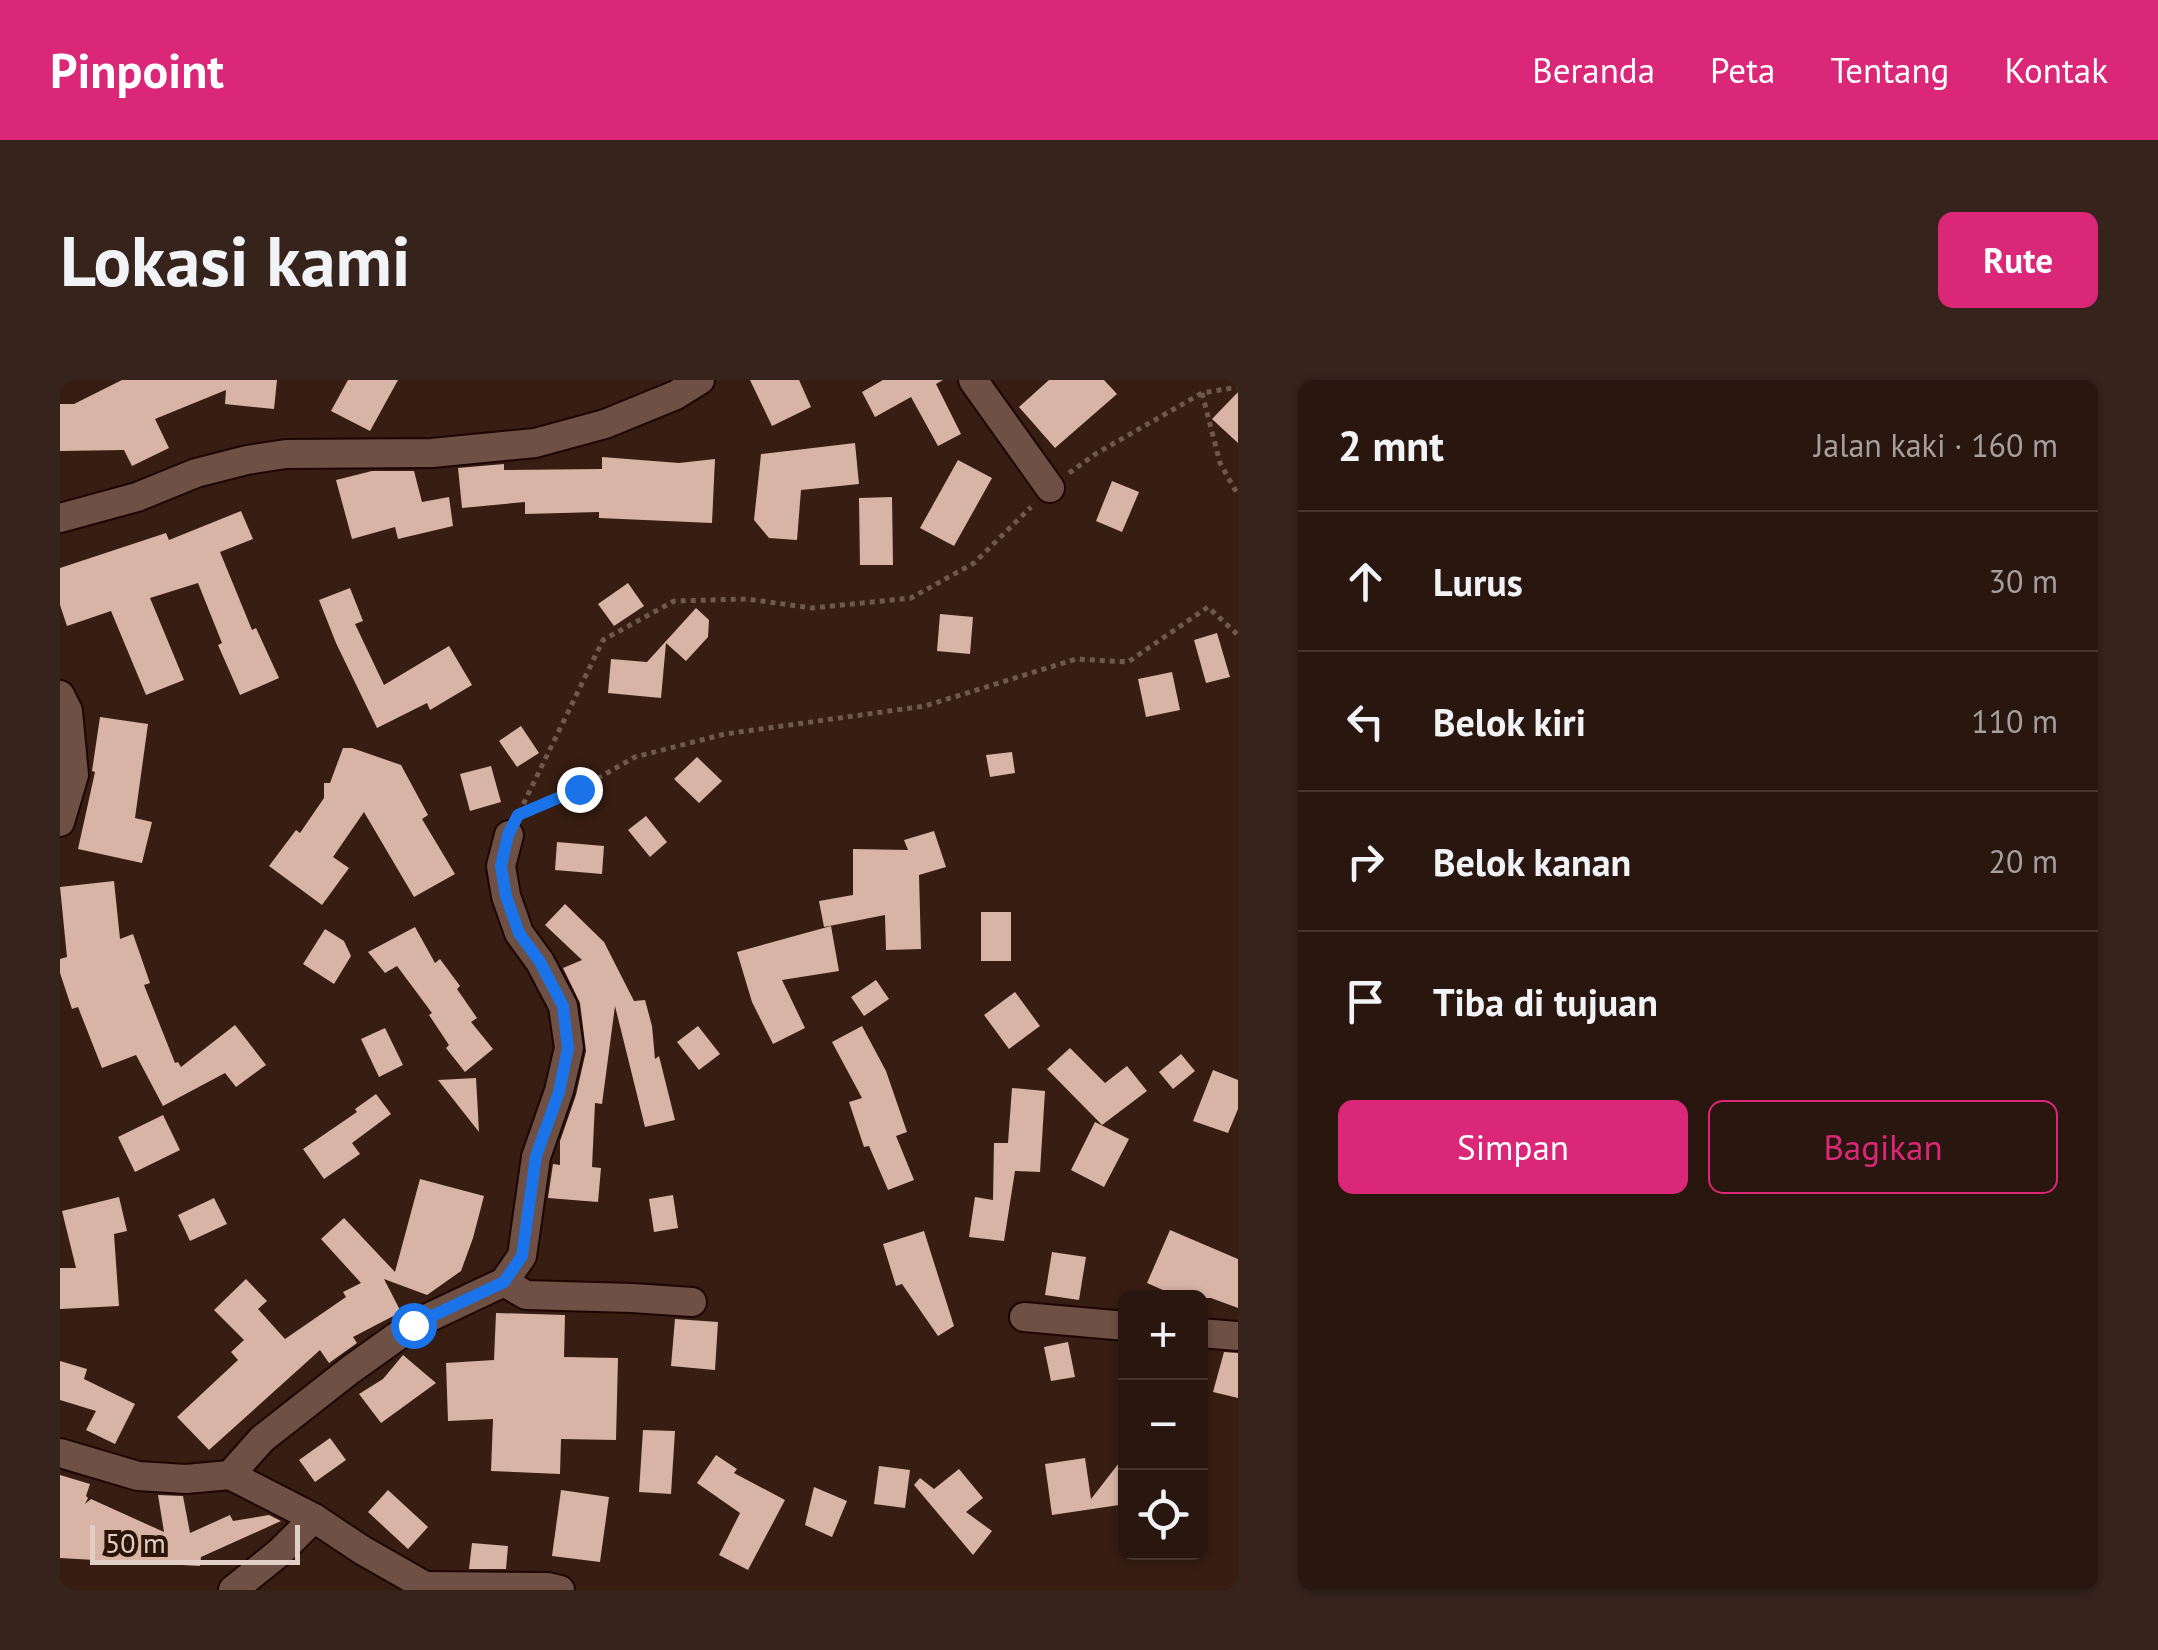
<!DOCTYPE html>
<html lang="id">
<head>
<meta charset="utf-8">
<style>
	:root { --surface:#29160e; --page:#35231c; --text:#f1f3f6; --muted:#a59f9e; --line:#45352e; --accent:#db2777 }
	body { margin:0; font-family:"PT Sans",sans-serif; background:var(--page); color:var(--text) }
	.controls { position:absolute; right:30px; bottom:30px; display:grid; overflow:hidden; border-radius:15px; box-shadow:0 2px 8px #0004 }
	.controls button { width:90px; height:90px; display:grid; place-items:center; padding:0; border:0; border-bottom:2px solid var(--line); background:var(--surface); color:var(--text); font:50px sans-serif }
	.scale { position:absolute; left:30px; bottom:25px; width:210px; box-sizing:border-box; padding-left:10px; border:5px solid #e0cec7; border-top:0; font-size:28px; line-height:35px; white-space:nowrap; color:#e0cec7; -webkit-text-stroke:8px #2d1409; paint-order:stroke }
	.stop { position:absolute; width:30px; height:30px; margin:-22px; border:8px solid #1a73e8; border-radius:50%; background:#fff }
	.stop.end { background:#1a73e8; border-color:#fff; box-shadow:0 2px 10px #0008 }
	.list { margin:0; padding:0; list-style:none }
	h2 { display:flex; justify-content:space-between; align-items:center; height:130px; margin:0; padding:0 40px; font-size:42px }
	h2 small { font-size:32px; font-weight:400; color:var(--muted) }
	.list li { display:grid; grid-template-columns:65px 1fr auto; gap:30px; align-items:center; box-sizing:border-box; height:140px; padding:0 40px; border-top:2px solid var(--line) }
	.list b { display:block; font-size:38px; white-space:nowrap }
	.list em { font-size:32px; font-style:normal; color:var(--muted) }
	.actions { display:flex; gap:20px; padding:30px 40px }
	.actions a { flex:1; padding:22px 0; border:2px solid var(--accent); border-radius:15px; text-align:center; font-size:35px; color:var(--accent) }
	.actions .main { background:var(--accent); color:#fff }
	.icon { flex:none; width:55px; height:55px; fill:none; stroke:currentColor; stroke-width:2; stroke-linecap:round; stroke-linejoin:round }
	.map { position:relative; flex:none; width:1178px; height:1210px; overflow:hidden; border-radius:15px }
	header { display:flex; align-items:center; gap:60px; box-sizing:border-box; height:140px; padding:0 50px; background:var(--accent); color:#fff }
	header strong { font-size:48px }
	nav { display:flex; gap:55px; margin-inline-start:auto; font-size:35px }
	.intro { display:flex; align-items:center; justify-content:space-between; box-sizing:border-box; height:240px; padding:0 60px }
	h1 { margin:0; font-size:70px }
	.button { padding:25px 45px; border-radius:15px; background:var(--accent); color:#fff; font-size:35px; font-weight:700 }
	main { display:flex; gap:60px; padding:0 60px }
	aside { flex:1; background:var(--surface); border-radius:15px; box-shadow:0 2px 8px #0004 }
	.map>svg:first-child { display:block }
	.building { fill:#d7b4a6 }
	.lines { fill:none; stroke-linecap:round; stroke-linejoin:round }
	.street-casing { stroke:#1d0601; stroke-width:32 }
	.path { stroke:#6f584e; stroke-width:5; stroke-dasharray:5 5; stroke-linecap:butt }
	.street { stroke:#6e5044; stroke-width:28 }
	.route { stroke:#1a73e8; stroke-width:12 }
</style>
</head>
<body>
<header>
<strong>Pinpoint</strong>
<nav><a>Beranda</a><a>Peta</a><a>Tentang</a><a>Kontak</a></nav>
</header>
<div class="intro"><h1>Lokasi kami</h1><a class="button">Rute</a></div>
<main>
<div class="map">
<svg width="1178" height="1210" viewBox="0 0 1178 1210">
	<rect width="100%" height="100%" fill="#371d12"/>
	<!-- building -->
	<g class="building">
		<polygon points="62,0 217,0 214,29 165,24 166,10 95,39 109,68 72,86 64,70 0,71 0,24 14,24"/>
		<polygon points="288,0 338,0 310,51 271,31"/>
		<polygon points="690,0 739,0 751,27 712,46"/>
		<polygon points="823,0 883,0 876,4 901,54 878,66 851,17 815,37 802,12"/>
		<polygon points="989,0 1044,0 1057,14 995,68 959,27"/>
		<polygon points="1178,12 1178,63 1152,39"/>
		<polygon points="795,63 799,104 741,110 737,160 709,158 694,140 701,74"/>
		<polygon points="542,77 619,83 655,79 652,143 539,138 539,132 465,134 465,122 402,128 398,88 444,84 444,90 542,89"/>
		<polygon points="898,80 932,98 894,166 860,148"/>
		<polygon points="312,91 354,91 362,122 389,117 393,146 338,159 335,147 292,159 276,100"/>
		<polygon points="1052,101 1079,112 1062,152 1036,141"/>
		<polygon points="832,117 833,185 800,185 799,118"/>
		<polygon points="181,131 193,159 160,172 192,250 196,248 219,298 180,315 158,265 162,263 138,203 90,218 124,300 86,315 51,231 7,246 0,225 0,188 106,153 109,160"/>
		<polygon points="568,203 584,226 554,246 538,224"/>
		<polygon points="290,208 303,241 295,244 324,305 389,266 412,305 370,330 367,323 317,348 276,263 259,220"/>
		<polygon points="636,228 649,240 648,257 626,281 606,263 601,318 548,313 551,279 587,282"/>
		<polygon points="880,234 913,237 910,274 877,271"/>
		<polygon points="1157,253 1170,297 1146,303 1134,260"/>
		<polygon points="1112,292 1120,330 1086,337 1078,299"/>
		<polygon points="40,337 88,344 75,438 92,442 82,483 18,469 35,392 32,391"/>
		<polygon points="461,346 479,373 457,387 439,361"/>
		<polygon points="283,368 292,368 341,385 368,435 362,439 395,494 354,517 304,432 273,477 289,488 262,525 209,486 236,450 240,453 264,418 264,403 270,403"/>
		<polygon points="952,372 955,393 930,397 926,375"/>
		<polygon points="637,377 662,401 639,423 614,399"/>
		<polygon points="431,386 441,422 410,431 400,394"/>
		<polygon points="586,436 607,462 590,477 568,450"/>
		<polygon points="874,451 886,487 859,495 861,569 826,570 825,535 764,547 759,521 793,515 793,469 848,470 844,460"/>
		<polygon points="497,462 544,466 542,494 495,490"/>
		<polygon points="54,501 60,559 73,554 90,603 84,605 115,683 118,682 121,687 175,645 206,685 176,707 165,693 103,726 76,675 42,688 18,627 12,629 0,593 0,579 7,577 0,507"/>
		<polygon points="505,524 544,562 574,621 585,620 592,646 595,679 599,676 615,740 585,747 555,626 542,724 535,723 532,787 541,788 538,822 488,818 493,784 500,785 500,761 516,715 526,671 520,623 503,588 522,580 485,545"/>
		<rect x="921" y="532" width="30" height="49"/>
		<polygon points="771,546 779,591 722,600 745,648 713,664 692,622 677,572"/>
		<polygon points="355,547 375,583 380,579 400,606 397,609 417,638 411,642 433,669 405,692 386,668 389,665 369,635 372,633 337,586 325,593 308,572"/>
		<polygon points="265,549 284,561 291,576 274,604 243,584"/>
		<polygon points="816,600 829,619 804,636 791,617"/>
		<polygon points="955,612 980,646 949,669 924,635"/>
		<polygon points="638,646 660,674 639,690 617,662"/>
		<polygon points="802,646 826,691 847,752 836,756 854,800 828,810 809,766 804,767 789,722 802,718 772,662"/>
		<polygon points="325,648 343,685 319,697 301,659"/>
		<polygon points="1010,668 1045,703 1067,686 1087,711 1042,745 987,689"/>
		<polygon points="1121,674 1135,691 1113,709 1099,692"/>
		<polygon points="1153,690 1178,700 1178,729 1168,753 1133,741"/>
		<polygon points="416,698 419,752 378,700"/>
		<polygon points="952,708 985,711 980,792 955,791 944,861 909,857 915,817 933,820 934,763 948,763"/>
		<polygon points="316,714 331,734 292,763 300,774 264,799 243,769 297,732 295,729"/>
		<polygon points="103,735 120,770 75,792 58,757"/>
		<polygon points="1035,742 1069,759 1044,807 1011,790"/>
		<polygon points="360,799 424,816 413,858 401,891 367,915 324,899 341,932 293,957 297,963 269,983 260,970 149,1070 117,1037 178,980 171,972 184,960 154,930 186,899 207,921 198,929 225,959 286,917 283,912 301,903 261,859 284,838 335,892"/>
		<polygon points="613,815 618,848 594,852 589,819"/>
		<polygon points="59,817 67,851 54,854 59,926 0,929 0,888 16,888 2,831"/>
		<polygon points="154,818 167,844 130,861 118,835"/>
		<polygon points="1110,850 1178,879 1178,928 1151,918 1121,918 1087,903"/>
		<polygon points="864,851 894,946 878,956 842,904 836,906 823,864"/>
		<polygon points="992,872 1026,877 1019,920 985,915"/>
		<polygon points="436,933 505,935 504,977 558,978 556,1060 501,1059 500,1094 431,1091 433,1039 388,1041 386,983 434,980"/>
		<polygon points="615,939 658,942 655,990 611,986"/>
		<polygon points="1008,962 1015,997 991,1001 984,967"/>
		<polygon points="1164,972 1178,973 1178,1018 1153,1012"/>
		<polygon points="343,975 376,1003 321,1043 299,1014 323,999"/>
		<polygon points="0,981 27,989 24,999 75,1024 55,1064 26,1050 36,1031 0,1020"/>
		<polygon points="583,1050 615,1051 611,1114 579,1112"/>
		<polygon points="270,1058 286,1080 255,1102 239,1080"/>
		<polygon points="1066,1074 1066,1124 992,1135 985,1084 1025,1078 1031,1119"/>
		<polygon points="656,1075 677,1089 674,1093 725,1120 688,1190 659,1175 680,1133 637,1103"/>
		<polygon points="819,1086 850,1090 845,1128 814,1124"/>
		<polygon points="899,1089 923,1118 906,1132 932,1151 913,1175 854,1105 860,1098 874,1109"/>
		<polygon points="0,1095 30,1104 26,1116 28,1118 25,1124 31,1119 104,1152 98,1115 123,1116 130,1153 170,1135 173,1141 209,1135 221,1141 141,1177 140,1186 0,1178"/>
		<polygon points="754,1107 787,1121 772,1157 745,1145"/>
		<polygon points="328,1110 368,1147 348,1169 308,1132"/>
		<polygon points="501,1110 549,1117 540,1182 492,1176"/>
		<polygon points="412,1163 448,1166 446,1189 409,1189"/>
	</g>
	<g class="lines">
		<!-- street casing -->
		<g class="street-casing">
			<g id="street">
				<polyline points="913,0 990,108"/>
				<polyline points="0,138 77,117 136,93 187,80 226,74 372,73 475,63 545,44 616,15 640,0"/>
				<polyline points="0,315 8,331 14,395 0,442"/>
				<polyline points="444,902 466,915 572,918 632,922"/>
				<polyline points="964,937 1066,946"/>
				<polyline points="1140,953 1178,956"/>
				<polyline points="0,1073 78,1096 126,1099 170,1095 202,1059 290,990 353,945 444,902 462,876 476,777 499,711 509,668 503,626 480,582 459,553 446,516 441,486 449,455"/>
				<polyline points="170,1095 254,1138 302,1170 372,1210"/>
				<polyline points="366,1206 487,1207 500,1210"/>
				<polyline points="173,1210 220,1172 254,1138"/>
			</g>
		</g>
		<!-- path -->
		<g class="path">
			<polyline points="1142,13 1160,83 1178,115"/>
			<polyline points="1009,93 1037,73 1142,13 1178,7"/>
			<polyline points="465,432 519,409 575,377 665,354 865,326 1016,279 1068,282 1148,227 1178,255"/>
			<polyline points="459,433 543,260 614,221 687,219 752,228 851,218 914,183 971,127"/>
		</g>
		<!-- street -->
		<use href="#street" class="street"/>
	</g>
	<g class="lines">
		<!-- route -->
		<polyline class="route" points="353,945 444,902 462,876 476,776 499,712 508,668 503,626 480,582 459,553 446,516 441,486 448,455 458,435 519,409"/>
	</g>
</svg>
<div class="controls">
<button>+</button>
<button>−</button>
<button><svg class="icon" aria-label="locate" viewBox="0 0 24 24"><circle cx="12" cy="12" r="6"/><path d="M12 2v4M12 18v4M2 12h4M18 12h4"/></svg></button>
</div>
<div class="scale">50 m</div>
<div class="stop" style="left:353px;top:945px"></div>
<div class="stop end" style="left:519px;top:409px"></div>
</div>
<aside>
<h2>2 mnt<small>Jalan kaki · 160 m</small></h2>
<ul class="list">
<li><svg class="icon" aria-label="ahead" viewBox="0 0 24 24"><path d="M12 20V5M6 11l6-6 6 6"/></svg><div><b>Lurus</b></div><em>30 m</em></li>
<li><svg class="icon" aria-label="left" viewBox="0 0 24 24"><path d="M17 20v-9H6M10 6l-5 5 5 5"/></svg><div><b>Belok kiri</b></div><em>110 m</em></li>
<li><svg class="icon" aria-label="right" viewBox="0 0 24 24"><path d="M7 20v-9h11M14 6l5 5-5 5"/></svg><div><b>Belok kanan</b></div><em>20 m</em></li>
<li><svg class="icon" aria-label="arrive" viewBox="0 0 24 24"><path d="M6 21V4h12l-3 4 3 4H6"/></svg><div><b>Tiba di tujuan</b></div></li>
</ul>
<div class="actions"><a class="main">Simpan</a><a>Bagikan</a></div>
</aside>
</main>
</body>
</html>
